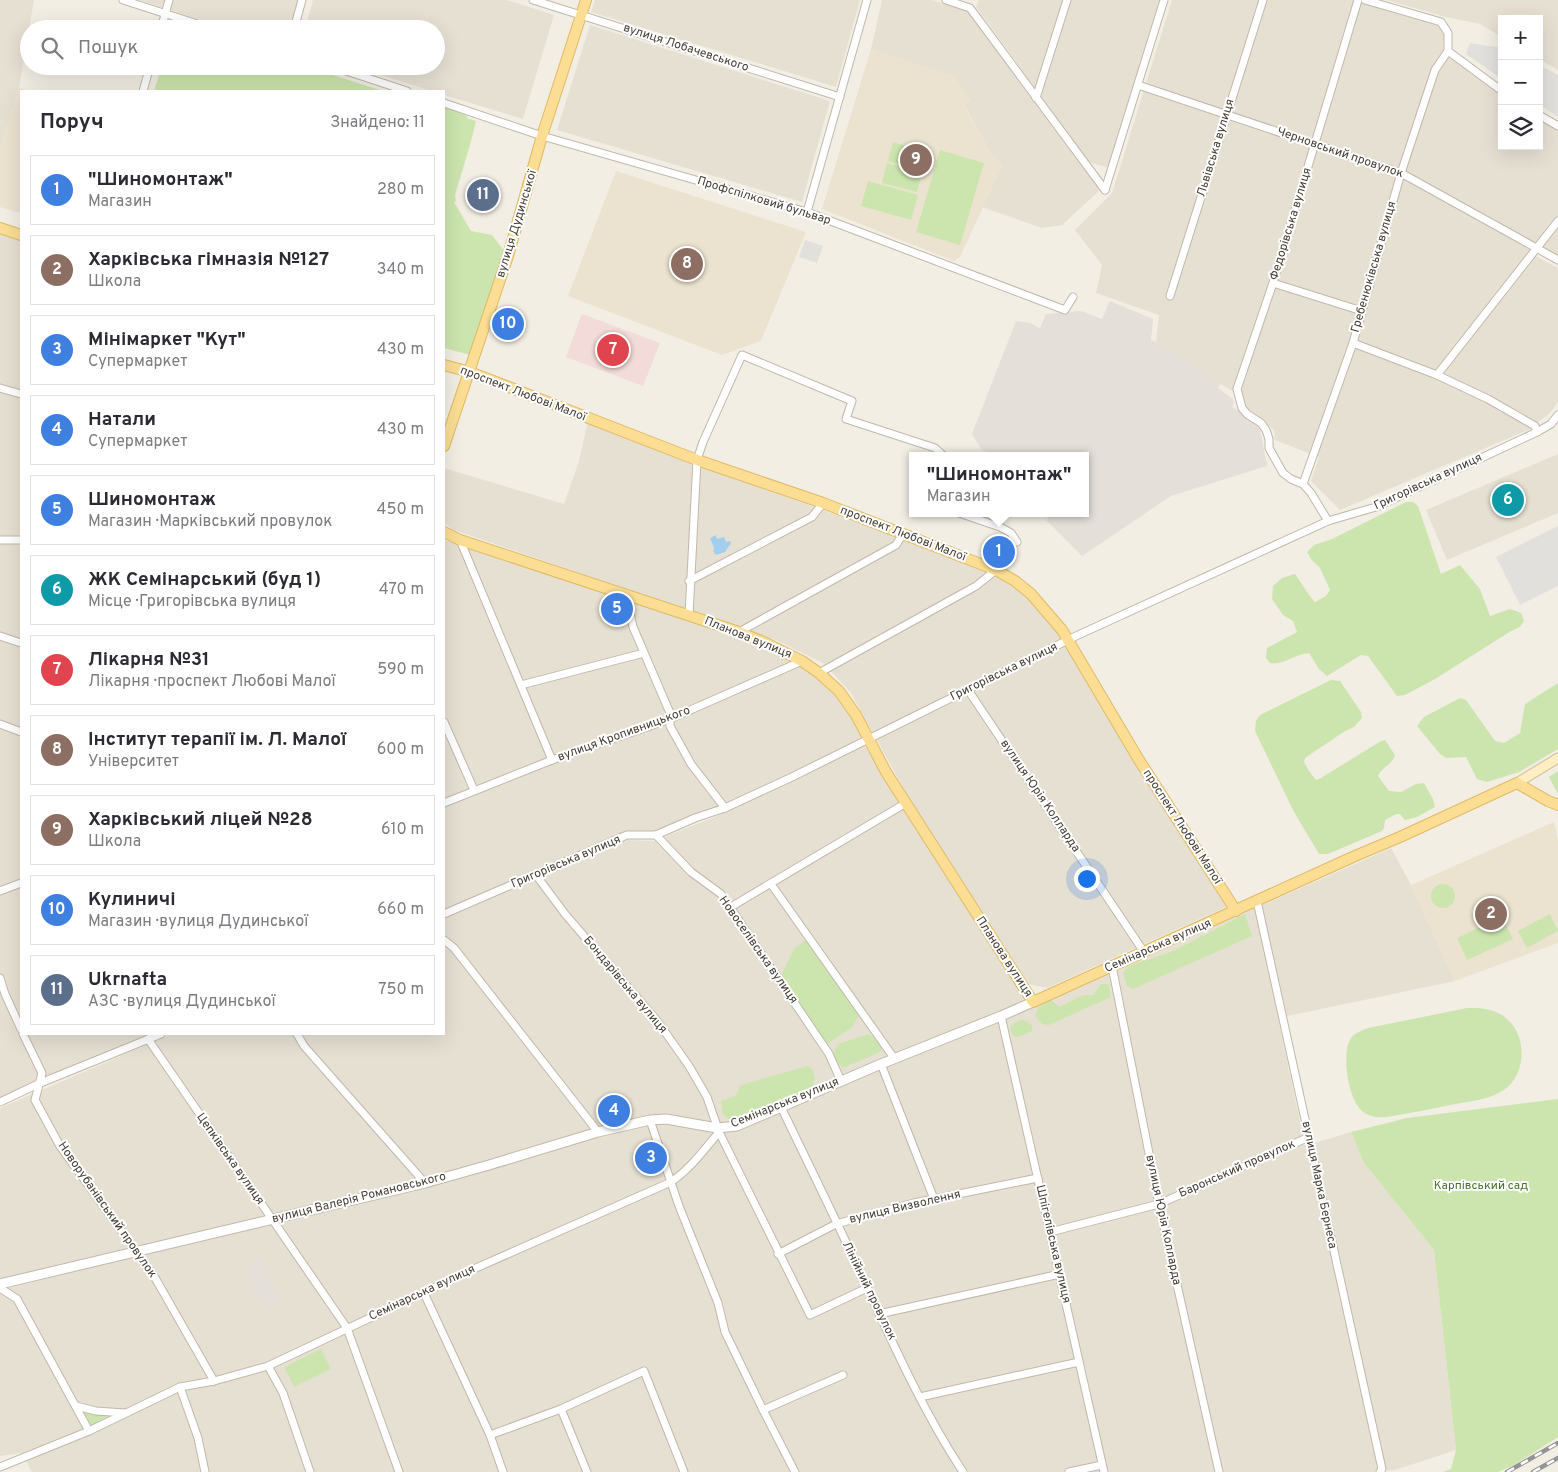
<!DOCTYPE html>
<html lang="uk">
<head>
<meta charset="utf-8">
<style>
	:root { --surface:#fff; --page:#f2f2f3; --text:#2b2b33; --muted:#7c7c81; --line:#e1e1e2; --accent:#7c3aed }
	body { margin:0; font-family:Overpass,sans-serif; background:var(--page); color:var(--text) }
	.controls { position:absolute; right:15px; top:15px; display:grid; overflow:hidden; border-radius:0px; box-shadow:0 5px 20px #0002 }
	.controls button { width:45px; height:45px; display:grid; place-items:center; padding:0; border:0; border-bottom:1px solid var(--line); background:var(--surface); color:var(--text); font:25px sans-serif }
	.you { position:absolute; left:1086px; top:878px; width:18px; height:18px; margin:-12px; border:4px solid #fff; border-radius:50%; background:#1a73e8; box-shadow:0 0 0 8px #1a73e833 }
	.badge { display:grid; place-items:center; width:32px; height:32px; border-radius:50%; background:var(--accent); color:#fff; font-size:16px; font-weight:700 }
	.pin { position:absolute; translate:-50% -50%; border:2px solid #fff; box-shadow:0 1px 5px #0006 }
	.popup { position:absolute; left:909px; top:452px; width:180px; height:65px; box-sizing:border-box; display:grid; place-content:center; border-radius:0px; background:var(--surface); filter:drop-shadow(0 1px 4px #0005); font-size:16px; white-space:nowrap; color:var(--muted) }
	.popup b { font-size:19px; color:var(--text) }
	.popup::after { content:''; position:absolute; left:50%; top:100%; margin-left:-10px; border:10px solid transparent; border-top-color:var(--surface) }
	.list { margin:0; padding:0; list-style:none }
	h2 { display:flex; justify-content:space-between; align-items:center; height:65px; margin:0; padding:0 20px; font-size:21px }
	h2 small { font-size:16px; font-weight:400; color:var(--muted) }
	.list li { display:grid; grid-template-columns:32px 1fr auto; gap:15px; align-items:center; box-sizing:border-box; height:70px; margin:0 10px 10px; padding:0 10px; border:1px solid var(--line); border-radius:0px }
	.list b { display:block; font-size:19px; white-space:nowrap }
	.list p { margin:0; font-size:16px; white-space:nowrap; color:var(--muted) }
	.list em { font-size:16px; font-style:normal; color:var(--muted) }
	.icon { flex:none; width:28px; height:28px; fill:none; stroke:currentColor; stroke-width:2; stroke-linecap:round; stroke-linejoin:round }
	.map { position:relative; flex:none; width:1558px; height:1472px; overflow:hidden }
	.search { position:absolute; background:var(--surface); box-shadow:0 5px 20px #0002; left:20px; top:20px; width:425px; height:55px; display:flex; align-items:center; gap:12px; box-sizing:border-box; padding:0 18px; border-radius:28px; color:var(--muted); font-size:19px }
	.panel { position:absolute; background:var(--surface); box-shadow:0 5px 20px #0002; left:20px; top:90px; width:425px; height:945px; border-radius:0px }
	.map>svg:first-child { display:block }
	.residential { fill:#e6e0d3 }
	.industrial { fill:#e4dfd9 }
	.education { fill:#ebe3cf }
	.medical { fill:#f2dbd8 }
	.green { fill:#cce5ae }
	.parking { fill:#e2e0dd }
	.water { fill:#a2cfee }
	.lines { fill:none; stroke-linecap:round; stroke-linejoin:round }
	.minor-casing { stroke:#c0b8aa; stroke-width:9 }
	.tertiary-casing { stroke:#c0b8aa; stroke-width:11 }
	.secondary-casing { stroke:#d1c195; stroke-width:11 }
	.primary-casing { stroke:#e0ba65; stroke-width:12 }
	.minor { stroke:#fff; stroke-width:7 }
	.tertiary { stroke:#fff; stroke-width:9 }
	.secondary { stroke:#fdefc3; stroke-width:9 }
	.primary { stroke:#fbde94; stroke-width:10 }
	.rail-casing { stroke:#949494; stroke-width:4.5 }
	.rail { stroke:#fff; stroke-width:2.5; stroke-dasharray:8; stroke-linecap:butt }
	.labels { text-anchor:middle; dominant-baseline:central; stroke-width:4; stroke-linejoin:round; paint-order:stroke }
	.street-label { font-size:12px; fill:#443e34; stroke:#fff }
	.park-label { font-size:12px; fill:#46732a; stroke:#fff }
</style>
</head>
<body>
<div class="map">
<svg width="1558" height="1472" viewBox="0 0 1558 1472">
	<rect width="100%" height="100%" fill="#f2eee4"/>
	<!-- residential -->
	<g class="residential">
		<polygon points="0,0 34,0 19,88 0,149"/>
		<polygon points="140,0 299,0 290,29 229,29"/>
		<polygon points="313,0 507,0 554,15 523,119 444,95 444,91 432,91 351,66 436,66 436,29 305,29"/>
		<polygon points="595,0 860,0 836,87 591,12"/>
		<polygon points="882,0 932,0 969,11 1100,190 1062,225 1042,228 982,207 1002,166 991,154 964,104 970,101 955,77 871,49"/>
		<polygon points="979,0 1159,0 1109,168 1089,162 976,7"/>
		<polygon points="1172,0 1351,0 1438,26 1445,36 1443,53 1502,93 1502,146 1539,146 1539,119 1558,131 1558,217 1530,253 1558,268 1558,402 1549,414 1528,430 1340,510 1311,481 1319,457 1275,440 1274,430 1245,406 1242,396 1220,384 1168,347 1156,342 1159,315 1096,293 1102,265 1075,230 1112,193"/>
		<polygon points="1386,0 1558,0 1558,70 1539,59 1539,19 1502,19 1502,37 1480,24 1446,17"/>
		<polygon points="590,25 830,101 802,202 557,130"/>
		<polygon points="1558,228 1558,255 1543,247"/>
		<polygon points="0,232 21,238 21,1034 158,1034 0,1102"/>
		<polygon points="588,421 688,462 909,541 995,576 1028,597 1053,625 1145,776 1228,906 1047,988 1029,984 910,800 851,693 823,663 778,641 454,530 444,523 444,468 564,504 579,461"/>
		<polygon points="1558,454 1558,513 1447,560 1426,510"/>
		<polygon points="444,540 724,628 783,654 815,673 838,693 865,739 725,804 655,833 627,833 444,911"/>
		<polygon points="864,745 1030,1008 1391,848 1411,885 1455,981 1278,1018 1305,1146 1351,1132 1364,1163 1434,1250 1456,1450 1395,1470 1373,1472 32,1472 22,1453 0,1456 0,1108 172,1034 444,1034 444,919 628,840 654,841 722,814"/>
	</g>
	<!-- industrial -->
	<g class="industrial">
		<polygon points="1110,301 1153,319 1151,340 1168,347 1220,384 1218,388 1233,399 1234,403 1232,407 1259,424 1267,466 1171,496 1082,556 1047,521 1049,513 1085,513 1085,456 997,456 982,450 972,434 1016,321 1030,323 1040,328 1046,314 1081,311 1102,319"/>
		<polygon points="260,1257 279,1301 262,1309 244,1265"/>
	</g>
	<!-- education -->
	<g class="education">
		<polygon points="871,49 955,76 970,101 964,105 991,154 1002,166 960,257 954,261 822,209"/>
		<polygon points="19,88 29,91 21,91 21,213 0,207 0,149"/>
		<polygon points="616,171 806,232 761,341 722,355 568,296"/>
		<polygon points="1554,822 1558,840 1558,943 1455,981 1411,885"/>
	</g>
	<!-- medical -->
	<polygon class="medical" points="582,314 660,343 643,386 566,357"/>
	<!-- green -->
	<g class="green">
		<polygon points="162,66 287,66 307,73 314,69 383,91 154,91"/>
		<polygon points="444,106 467,116 467,118 476,121 470,145 455,195 456,201 454,202 471,231 492,235 508,256 474,356 444,348"/>
		<polygon points="893,142 928,152 923,171 888,161"/>
		<polygon points="940,150 984,163 960,245 916,232"/>
		<polygon points="887,163 922,173 917,192 882,183"/>
		<polygon points="868,181 918,195 911,220 861,206"/>
		<path d="M1406,502H1413L1418,506L1441,574L1460,565L1480,589L1490,616L1510,609L1521,613L1524,621L1520,627L1511,631L1435,679L1405,695L1397,696L1368,656L1361,655L1327,676L1319,669L1309,653C1295,654 1282,666 1270,663L1266,658L1267,648L1297,632L1293,621L1283,615L1272,599L1273,586L1282,578L1295,574L1309,595L1315,602L1326,596L1330,590L1320,568L1311,559L1307,552L1314,545L1332,539Z"/>
		<path d="M1331,680L1340,681L1361,712L1362,718L1354,727L1345,731L1305,758L1304,762L1309,771L1316,780L1321,778L1381,741L1385,740L1395,755C1392,765 1382,767 1378,776L1389,791L1401,792L1416,784L1424,783L1433,799L1435,807L1417,817L1405,820L1400,814H1396L1385,820L1384,828L1382,831L1328,854H1319L1294,812L1255,731L1256,721L1260,715Z"/>
		<polygon points="1558,683 1558,749 1519,772 1487,782 1477,779 1466,757 1446,758 1440,754 1417,726 1424,717 1460,698 1466,700 1495,741 1504,743 1520,733 1525,704"/>
		<polygon points="1558,771 1558,794 1549,777"/>
		<circle cx="1443" cy="896" r="12"/>
		<polygon points="1245,914 1252,936 1133,989 1127,986 1123,974 1128,966 1171,952"/>
		<polygon points="1550,914 1558,931 1527,948 1518,931"/>
		<polygon points="1502,917 1513,939 1467,960 1457,938"/>
		<polygon points="807,939 859,1016 851,1028 827,1044 781,975 795,948"/>
		<polygon points="1101,984 1109,984 1111,997 1049,1025 1042,1024 1035,1016 1039,1007 1051,1000 1059,1007 1083,995 1093,995"/>
		<path d="M1467,1008C1479,1008 1489,1008 1500,1014C1528,1029 1529,1075 1502,1091C1488,1100 1471,1101 1455,1104C1432,1109 1410,1113 1387,1117C1378,1118 1368,1117 1361,1110C1348,1097 1341,1054 1351,1038C1355,1033 1362,1030 1368,1028Z"/>
		<polygon points="1022,1019 1032,1025 1032,1031 1019,1037 1015,1037 1012,1034 1010,1026"/>
		<polygon points="868,1034 877,1039 882,1050 878,1053 843,1068 837,1062 833,1053 838,1044"/>
		<polygon points="807,1066 812,1069 815,1079 812,1087 730,1120 723,1115 721,1101 735,1096 741,1085"/>
		<polygon points="1558,1099 1558,1437 1514,1465 1498,1472 1443,1472 1451,1469 1456,1450 1434,1250 1364,1163 1351,1132 1407,1118"/>
		<polygon points="321,1349 331,1369 294,1387 284,1367"/>
		<polygon points="84,1412 107,1416 92,1427"/>
	</g>
	<!-- parking -->
	<g class="parking">
		<polygon points="1470,43 1502,48 1502,79 1466,54"/>
		<polygon points="1539,65 1558,75 1558,117 1539,104"/>
		<polygon points="805,240 823,246 817,263 799,257"/>
		<polygon points="1558,526 1558,586 1520,605 1496,557"/>
	</g>
	<!-- water -->
	<polygon class="water" points="716,535 717,539 724,537 726,542 730,541 731,544 729,546 725,552 716,555 713,551 714,548 710,538"/>
	<g class="lines">
		<!-- minor casing -->
		<g class="minor-casing">
			<g id="minor">
				<polyline points="123,0 213,29"/>
				<polyline points="533,0 840,97"/>
				<polyline points="946,0 970,8 1105,190"/>
				<polyline points="1365,0 1441,22 1448,33 1448,51 1502,91"/>
				<polyline points="161,29 169,0"/>
				<polyline points="294,29 302,0"/>
				<polyline points="331,66 407,91"/>
				<polyline points="1138,85 1401,173 1558,260"/>
				<polyline points="143,91 150,66"/>
				<polyline points="1036,98 1067,0"/>
				<polyline points="444,103 542,136 807,212 1065,310 1073,297"/>
				<polyline points="1539,115 1558,126"/>
				<polyline points="1105,190 1164,0"/>
				<polyline points="807,212 867,0"/>
				<polyline points="1273,283 1362,311"/>
				<polyline points="1170,296 1263,0"/>
				<polyline points="1353,343 1437,375 1488,399 1535,426 1537,432"/>
				<polyline points="1437,375 1558,221"/>
				<polyline points="0,388 21,394"/>
				<polyline points="1303,484 1353,343 1401,173 1435,70 1448,51"/>
				<polyline points="959,513 1000,527 1011,533 1017,542"/>
				<polyline points="1328,521 1311,493 1303,484 1291,479 1283,473 1269,448 1269,439 1266,430 1261,423 1247,414 1242,408 1237,389 1273,283 1358,0"/>
				<polyline points="0,540 21,540"/>
				<polyline points="460,540 552,760"/>
				<polyline points="689,581 812,517 823,503"/>
				<polyline points="626,595 633,627 670,713 670,726 691,764 725,808"/>
				<polyline points="689,615 697,460 703,442 742,355 852,401 846,419 935,448 944,456"/>
				<polyline points="739,632 896,545 903,534"/>
				<polyline points="0,636 21,643"/>
				<polyline points="819,673 976,586 996,570"/>
				<polyline points="521,685 644,653"/>
				<polyline points="968,690 1144,952"/>
				<polyline points="444,722 474,790"/>
				<polyline points="0,724 21,732"/>
				<polyline points="444,803 552,760 670,719 802,661"/>
				<polyline points="656,835 691,872 721,894 829,1054 841,1081"/>
				<polyline points="771,884 894,1058"/>
				<polyline points="0,891 21,883"/>
				<polyline points="1257,901 1382,1469 1380,1472"/>
				<polyline points="729,908 906,803"/>
				<polyline points="444,914 627,835 656,835 695,818 725,808 792,777 1076,636 1328,521 1376,507 1537,432 1551,424 1558,415"/>
				<polyline points="444,940 454,948 598,1132"/>
				<polyline points="1112,966 1159,1204 1219,1472"/>
				<polyline points="0,978 5,994 21,1029"/>
				<polyline points="1001,1016 1104,1472"/>
				<polyline points="23,1034 42,1073 35,1100 60,1146 154,1276 214,1381"/>
				<polyline points="297,1034 304,1046 425,1183"/>
				<polyline points="148,1039 347,1328 399,1472"/>
				<polyline points="881,1064 934,1199"/>
				<polyline points="0,1102 38,1084 161,1034"/>
				<path d="M781,1107C810,1167 840,1228 868,1289C896,1351 926,1416 963,1472"/>
				<polyline points="650,1120 679,1206 718,1303 725,1332 763,1410 795,1472"/>
				<polyline points="719,1132 810,1315 867,1288"/>
				<polyline points="1050,1232 1159,1204 1309,1137"/>
				<polyline points="778,1254 836,1224 914,1203 1038,1178"/>
				<polyline points="0,1288 17,1299 89,1431"/>
				<polyline points="424,1293 490,1435 503,1472"/>
				<polyline points="879,1314 1060,1274"/>
				<polyline points="268,1366 283,1393 310,1472"/>
				<polyline points="180,1387 198,1438 205,1472"/>
				<polyline points="920,1397 1079,1362"/>
				<polyline points="76,1406 96,1411 125,1413"/>
				<polyline points="561,1409 587,1472"/>
				<polyline points="763,1410 843,1375"/>
				<polyline points="490,1435 561,1409 644,1371 684,1472"/>
				<path d="M0,1467L89,1431L180,1387L214,1381L268,1366L476,1268L671,1182C691,1168 704,1150 719,1132L707,1097L689,1066L658,1022L565,914L536,875"/>
				<polyline points="1069,1472 1102,1465"/>
			</g>
		</g>
		<!-- tertiary casing -->
		<g class="tertiary-casing">
			<polyline id="tertiary" points="0,1284 425,1183 489,1165 598,1132 650,1120 666,1119 717,1128 737,1126 881,1064 1001,1016 1033,1002"/>
		</g>
		<!-- secondary casing -->
		<g class="secondary-casing">
			<polyline id="secondary" points="1517,783 1558,758"/>
		</g>
		<!-- primary casing -->
		<g class="primary-casing">
			<g id="primary">
				<polyline points="0,228 21,235"/>
				<polyline points="444,365 470,372 697,460 823,503 996,570 1015,581 1031,594 1062,630 1139,760 1236,911"/>
				<polyline points="444,446 508,256 542,136 586,0"/>
				<polyline points="444,532 460,540 739,632 768,644 802,661 819,673 839,691 856,715 886,772 1033,1002 1355,856 1400,837 1517,783 1548,801 1558,805"/>
			</g>
		</g>
		<!-- minor -->
		<use href="#minor" class="minor"/>
		<!-- tertiary -->
		<use href="#tertiary" class="tertiary"/>
		<!-- secondary -->
		<use href="#secondary" class="secondary"/>
		<!-- primary -->
		<use href="#primary" class="primary"/>
		<!-- rail casing -->
		<g class="rail-casing">
			<g id="rail">
				<polyline points="1507,1472 1558,1443"/>
				<polyline points="1533,1472 1558,1458"/>
			</g>
		</g>
		<!-- rail -->
		<use href="#rail" class="rail"/>
	</g>
	<g class="labels">
		<!-- street labels -->
		<g class="street-label">
			<text transform="translate(686 48) rotate(18)">вулиця Лобачевського</text>
			<text transform="translate(1216 148) rotate(-73)">Львівська вулиця</text>
			<text transform="translate(1340 153) rotate(19)">Черновський провулок</text>
			<text transform="translate(764 201) rotate(17)">Профспілковий бульвар</text>
			<text transform="translate(517 224) rotate(-73)">вулиця Дудинської</text>
			<text transform="translate(1291 224) rotate(-73)">Федорівська вулиця</text>
			<text transform="translate(1374 267) rotate(-74)">Гребенюківська вулиця</text>
			<text transform="translate(523 394) rotate(21)">проспект Любові Малої</text>
			<text transform="translate(1428 482) rotate(-25)">Григорівська вулиця</text>
			<text transform="translate(903 534) rotate(21)">проспект Любові Малої</text>
			<text transform="translate(748 638) rotate(22)">Планова вулиця</text>
			<text transform="translate(1004 672) rotate(-26)">Григорівська вулиця</text>
			<text transform="translate(624 734) rotate(-20)">вулиця Кропивницького</text>
			<text transform="translate(1040 796) rotate(56)">вулиця Юрія Колларда</text>
			<text transform="translate(1182 827) rotate(57)">проспект Любові Малої</text>
			<text transform="translate(566 862) rotate(-23)">Григорівська вулиця</text>
			<text transform="translate(1158 946) rotate(-24)">Семінарська вулиця</text>
			<text transform="translate(758 950) rotate(55)">Новоселівська вулиця</text>
			<text transform="translate(1004 957) rotate(57)">Планова вулиця</text>
			<text transform="translate(625 985) rotate(50)">Бондарівська вулиця</text>
			<text transform="translate(785 1103) rotate(-22)">Семінарська вулиця</text>
			<text transform="translate(230 1159) rotate(55)">Цепківська вулиця</text>
			<text transform="translate(1237 1169) rotate(-24)">Баронський провулок</text>
			<text transform="translate(1319 1185) rotate(78)">вулиця Марка Бернеса</text>
			<text transform="translate(359 1198) rotate(-14)">вулиця Валерія Романовського</text>
			<text transform="translate(905 1207) rotate(-13)">вулиця Визволення</text>
			<text transform="translate(107 1210) rotate(55)">Новорубанівський провулок</text>
			<text transform="translate(1163 1220) rotate(78)">вулиця Юрія Колларда</text>
			<text transform="translate(1053 1244) rotate(77)">Шпігелівська вулиця</text>
			<text transform="translate(869 1291) rotate(64)">Лінійний провулок</text>
			<text transform="translate(422 1293) rotate(-25)">Семінарська вулиця</text>
		</g>
		<!-- park labels -->
		<g class="park-label">
			<text x="1481" y="1186">Карпівський сад</text>
		</g>
	</g>
</svg>
<div class="controls">
<button>+</button>
<button>−</button>
<button><svg class="icon" aria-label="layers" viewBox="0 0 24 24"><path d="M12 4l9 5-9 5-9-5zM3 14l9 5 9-5"/></svg></button>
</div>
<div class="you"></div>
<div class="pin badge" style="left:999px;top:552px;background:#3f7fe0">1</div>
<div class="popup"><b>&quot;Шиномонтаж&quot;</b>Магазин</div>
<div class="pin badge" style="left:1491px;top:914px;background:#8d6e63">2</div>
<div class="pin badge" style="left:651px;top:1158px;background:#3f7fe0">3</div>
<div class="pin badge" style="left:614px;top:1111px;background:#3f7fe0">4</div>
<div class="pin badge" style="left:617px;top:609px;background:#3f7fe0">5</div>
<div class="pin badge" style="left:1508px;top:500px;background:#0f9aa8">6</div>
<div class="pin badge" style="left:613px;top:350px;background:#e0444e">7</div>
<div class="pin badge" style="left:687px;top:264px;background:#8d6e63">8</div>
<div class="pin badge" style="left:916px;top:160px;background:#8d6e63">9</div>
<div class="pin badge" style="left:508px;top:324px;background:#3f7fe0">10</div>
<div class="pin badge" style="left:483px;top:195px;background:#5c6f8a">11</div>
<div class="search"><svg class="icon" aria-label="search" viewBox="0 0 24 24"><circle cx="10" cy="10" r="6"/><path d="M15 15l6 6"/></svg>Пошук</div>
<section class="panel">
<h2>Поруч<small>Знайдено: 11</small></h2>
<ul class="list">
<li><span class="badge" style="background:#3f7fe0">1</span><div><b>&quot;Шиномонтаж&quot;</b><p>Магазин</p></div><em>280 m</em></li>
<li><span class="badge" style="background:#8d6e63">2</span><div><b>Харківська гімназія №127</b><p>Школа</p></div><em>340 m</em></li>
<li><span class="badge" style="background:#3f7fe0">3</span><div><b>Мінімаркет &quot;Кут&quot;</b><p>Супермаркет</p></div><em>430 m</em></li>
<li><span class="badge" style="background:#3f7fe0">4</span><div><b>Натали</b><p>Супермаркет</p></div><em>430 m</em></li>
<li><span class="badge" style="background:#3f7fe0">5</span><div><b>Шиномонтаж</b><p>Магазин · Марківський провулок</p></div><em>450 m</em></li>
<li><span class="badge" style="background:#0f9aa8">6</span><div><b>ЖК Семінарський (буд 1)</b><p>Місце · Григорівська вулиця</p></div><em>470 m</em></li>
<li><span class="badge" style="background:#e0444e">7</span><div><b>Лікарня №31</b><p>Лікарня · проспект Любові Малої</p></div><em>590 m</em></li>
<li><span class="badge" style="background:#8d6e63">8</span><div><b>Інститут терапії ім. Л. Малої</b><p>Університет</p></div><em>600 m</em></li>
<li><span class="badge" style="background:#8d6e63">9</span><div><b>Харківський ліцей №28</b><p>Школа</p></div><em>610 m</em></li>
<li><span class="badge" style="background:#3f7fe0">10</span><div><b>Кулиничі</b><p>Магазин · вулиця Дудинської</p></div><em>660 m</em></li>
<li><span class="badge" style="background:#5c6f8a">11</span><div><b>Ukrnafta</b><p>АЗС · вулиця Дудинської</p></div><em>750 m</em></li>
</ul>
</section>
</div>
</body>
</html>
